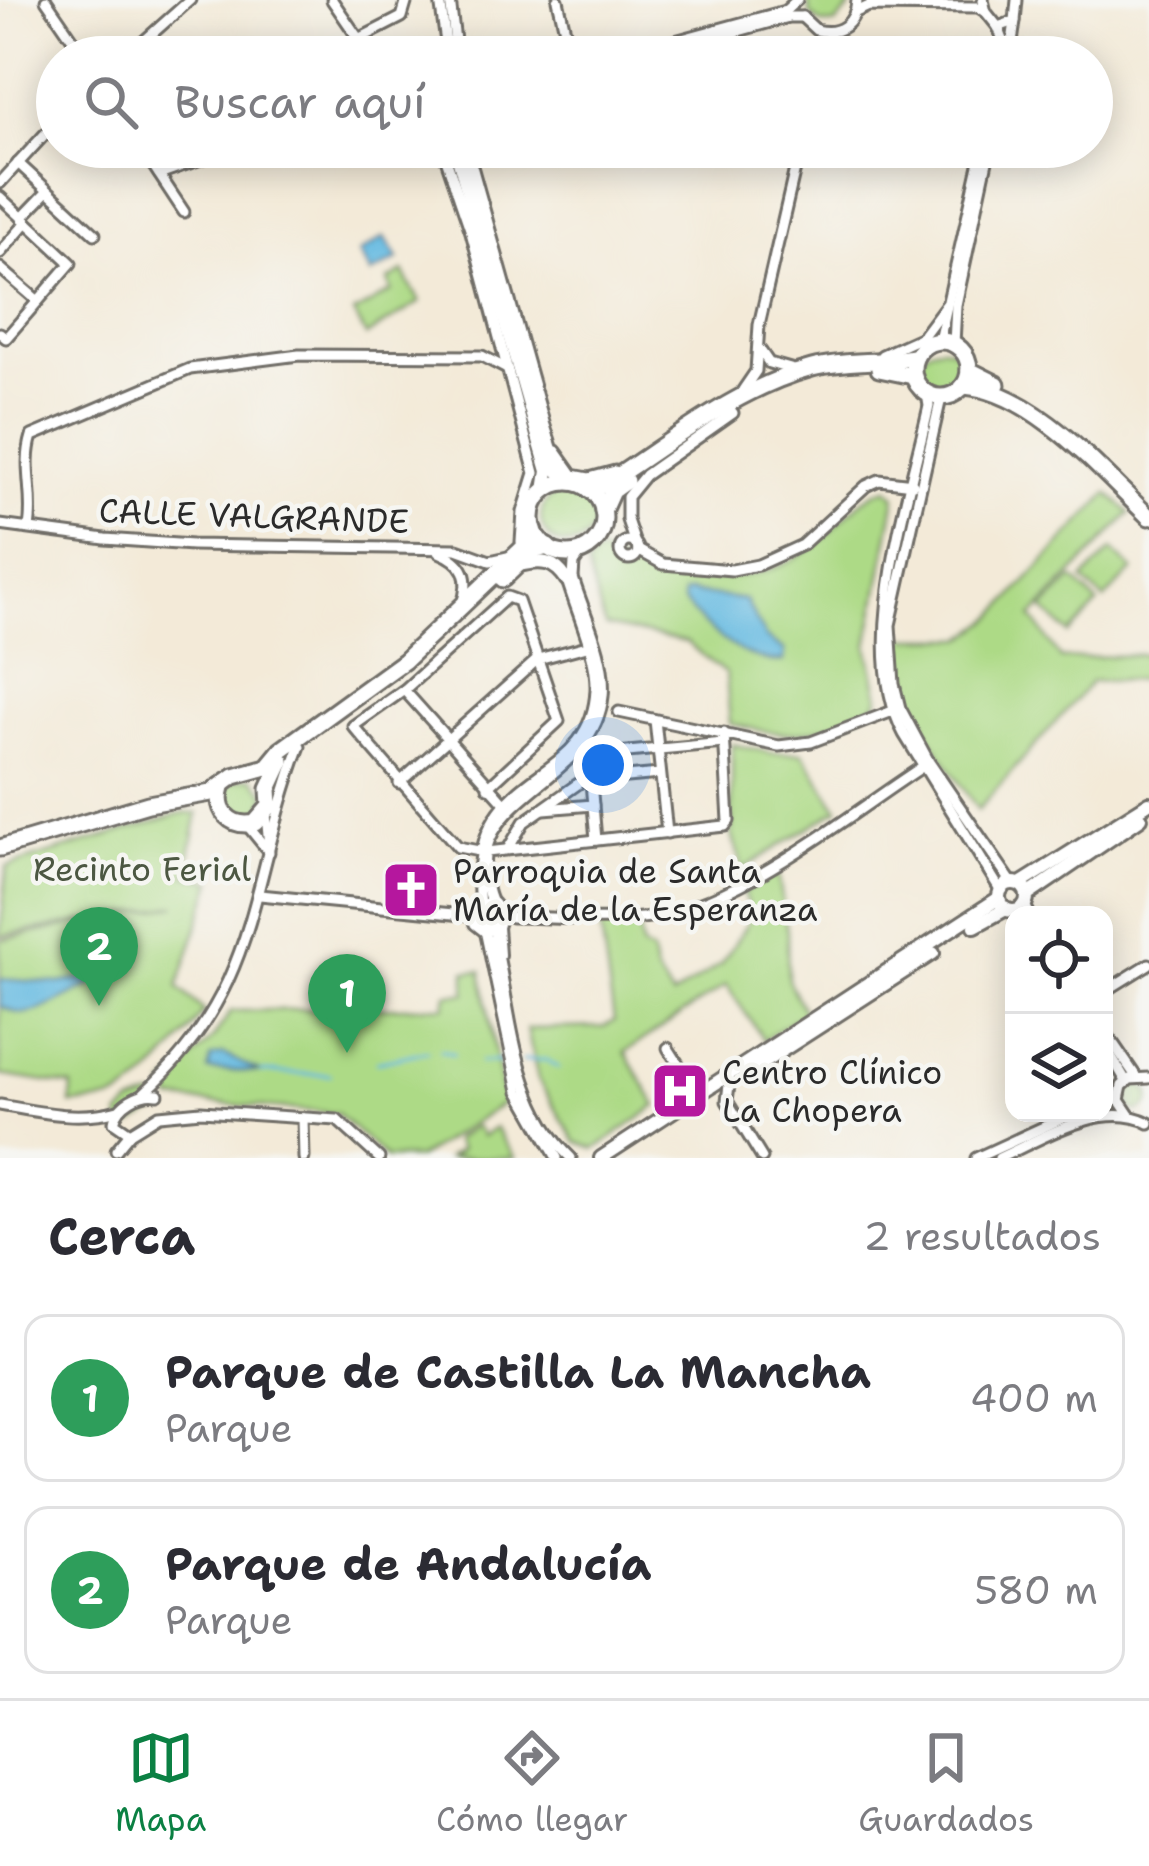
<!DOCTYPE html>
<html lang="es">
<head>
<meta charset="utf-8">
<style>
	:root { --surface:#fff; --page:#f7f7f7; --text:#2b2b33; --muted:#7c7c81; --line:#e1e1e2; --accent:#0b8043 }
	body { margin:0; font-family:"Shantell Sans",sans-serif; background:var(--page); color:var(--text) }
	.controls { position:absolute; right:36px; bottom:36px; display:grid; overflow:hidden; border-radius:24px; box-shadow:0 6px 30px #0003 }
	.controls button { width:108px; height:108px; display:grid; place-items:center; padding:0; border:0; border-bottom:3px solid var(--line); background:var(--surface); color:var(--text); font:60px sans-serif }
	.you { position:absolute; left:603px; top:765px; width:42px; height:42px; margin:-30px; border:9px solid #fff; border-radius:50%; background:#1a73e8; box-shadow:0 0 0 18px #1a73e833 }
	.badge { display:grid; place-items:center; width:78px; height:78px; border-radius:50%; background:var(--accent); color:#fff; font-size:39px; font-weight:700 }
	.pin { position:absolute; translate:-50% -99px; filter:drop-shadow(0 3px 6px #0008) }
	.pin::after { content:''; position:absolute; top:63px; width:42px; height:36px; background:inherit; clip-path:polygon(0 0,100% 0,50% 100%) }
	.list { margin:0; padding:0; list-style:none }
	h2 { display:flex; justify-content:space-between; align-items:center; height:156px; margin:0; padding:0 48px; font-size:51px }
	h2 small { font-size:39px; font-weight:400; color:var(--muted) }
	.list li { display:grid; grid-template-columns:78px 1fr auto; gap:36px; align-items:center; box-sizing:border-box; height:168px; margin:0 24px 24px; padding:0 24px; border:3px solid var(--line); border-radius:24px }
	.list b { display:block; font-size:45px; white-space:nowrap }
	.list p { margin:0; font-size:39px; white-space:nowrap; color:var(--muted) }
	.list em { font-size:39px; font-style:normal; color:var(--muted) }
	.icon { flex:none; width:66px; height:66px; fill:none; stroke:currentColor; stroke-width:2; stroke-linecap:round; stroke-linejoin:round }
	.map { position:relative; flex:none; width:1149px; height:1158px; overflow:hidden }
	.search { position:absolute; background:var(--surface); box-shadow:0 6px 30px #0003; left:36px; right:36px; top:36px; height:132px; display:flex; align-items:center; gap:30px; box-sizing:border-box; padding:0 42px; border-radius:66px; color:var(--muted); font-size:45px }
	.sheet { height:540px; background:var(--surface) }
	nav { display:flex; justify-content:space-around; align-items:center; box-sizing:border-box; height:168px; border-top:3px solid var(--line); background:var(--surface); font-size:33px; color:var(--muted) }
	nav a { display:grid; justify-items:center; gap:6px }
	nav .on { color:var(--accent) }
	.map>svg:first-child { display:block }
	.green { fill:#adda86; stroke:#6c8258; stroke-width:3 }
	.water { fill:#65bae1; stroke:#487286; stroke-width:3 }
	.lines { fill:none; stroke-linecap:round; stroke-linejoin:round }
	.stream { stroke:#65bae1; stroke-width:3 }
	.minor-casing { stroke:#716e68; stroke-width:15 }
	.major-casing { stroke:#716e68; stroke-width:18 }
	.highway-casing { stroke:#716e68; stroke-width:21 }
	.minor { stroke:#fff; stroke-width:9 }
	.major { stroke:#fff; stroke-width:12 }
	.highway { stroke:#fff; stroke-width:15 }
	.labels { text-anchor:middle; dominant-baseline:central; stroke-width:9; stroke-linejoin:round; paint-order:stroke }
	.street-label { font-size:33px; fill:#2b2b2b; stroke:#f6f6f2 }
	.park-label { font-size:33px; fill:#4c5742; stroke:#f6f6f2 }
	.poi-label { font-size:33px; fill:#2b2b2b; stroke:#f6f6f2; text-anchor:start }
</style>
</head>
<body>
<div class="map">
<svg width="1149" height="1158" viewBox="0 0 1149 1158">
	<rect width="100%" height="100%" fill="#f6f6f2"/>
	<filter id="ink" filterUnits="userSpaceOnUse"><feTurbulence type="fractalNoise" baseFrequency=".00833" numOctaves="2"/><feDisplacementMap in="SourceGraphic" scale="24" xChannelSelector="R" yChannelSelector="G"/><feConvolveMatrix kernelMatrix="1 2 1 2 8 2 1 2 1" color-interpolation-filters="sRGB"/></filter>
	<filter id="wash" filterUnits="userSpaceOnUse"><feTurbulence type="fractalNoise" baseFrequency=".004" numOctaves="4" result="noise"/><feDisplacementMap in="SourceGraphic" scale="48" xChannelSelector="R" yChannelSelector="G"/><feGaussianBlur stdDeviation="2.7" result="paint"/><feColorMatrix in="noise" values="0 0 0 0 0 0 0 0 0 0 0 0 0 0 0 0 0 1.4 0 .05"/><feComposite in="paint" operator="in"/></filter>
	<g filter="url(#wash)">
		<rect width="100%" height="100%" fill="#f3ead8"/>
		<!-- green -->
		<g class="green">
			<polygon points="807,0 850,0 850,8 836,24 822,24 811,16"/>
			<polygon points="403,272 420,302 366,336 354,313 392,291 388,281"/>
			<circle cx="941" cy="369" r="23"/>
			<path d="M888,488L896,496L868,646L879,698C866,720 805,735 779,733C763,732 746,727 730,724L726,674L686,642L605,626L587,567L593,557L601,553C670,588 762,591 822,540C842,522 862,494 888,488Z"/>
			<circle cx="568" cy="518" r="27"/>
			<path d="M1108,493L1130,513L1032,617L1061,659L1149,654V679L1091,682L978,810C942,756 900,705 900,638H965L992,619Z"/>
			<polygon points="1112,550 1133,570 1104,600 1083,580"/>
			<polygon points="1073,579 1098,604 1069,634 1043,609"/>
			<polygon points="732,744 771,753 803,753 838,809 743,869 732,835"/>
			<polygon points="252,777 267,794 260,816 233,819 222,795 229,782"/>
			<path d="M182,813H198L186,875L213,881L178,987L204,1011C187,1036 141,1094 111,1100C99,1103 84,1103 71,1104L72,1086L0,1075V940L177,905L0,936L7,867Z"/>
			<polygon points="778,872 787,931 788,980 804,1012 764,1040 726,985 625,1052 657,1106 595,1149 576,1142 538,1080 527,1029 603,1027 614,1021 600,923 638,923 642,948 652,953 655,971 672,997 722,963 752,916 743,893"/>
			<polygon points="466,971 481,971 504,1103 418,1158 386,1158 336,1113 173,1100 165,1087 214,1037 231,1011 445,1006 447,994 466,993"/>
			<circle cx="1137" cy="1098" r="13"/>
			<polygon points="154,1097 159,1102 157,1111 128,1127 121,1124 120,1116 131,1105"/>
			<polygon points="475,1126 482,1136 495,1128 515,1158 448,1158 460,1150 454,1140"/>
		</g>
		<!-- water -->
		<g class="water">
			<polygon points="385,237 398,259 371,274 359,253"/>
			<path d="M690,592L745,600L766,638L785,651L784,661C747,665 705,630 683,601V594Z"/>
			<path d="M97,976L102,980C81,988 38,1017 19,1013C12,1011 6,1008 0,1006V979L59,983Z"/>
			<polygon points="223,1054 261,1072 208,1070 211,1057"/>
		</g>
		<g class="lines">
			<!-- stream -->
			<g class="stream">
				<polyline points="440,1050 454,1054"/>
				<polyline points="522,1060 547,1060 559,1068"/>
				<polyline points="377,1062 428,1051"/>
				<polyline points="480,1062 512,1061"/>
				<polyline points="261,1072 331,1075"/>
			</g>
		</g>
	</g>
	<g filter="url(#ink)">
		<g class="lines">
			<!-- minor casing -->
			<g class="minor-casing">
				<g id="minor">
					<polyline points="46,0 85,57"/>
					<polyline points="332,0 371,57"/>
					<polyline points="440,0 448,57"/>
					<polyline points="450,0 457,57"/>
					<polyline points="558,0 571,57"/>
					<polyline points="983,0 986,12 998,27 1015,21 1017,0"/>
					<polyline points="856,12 869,6 978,7 986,12"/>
					<path d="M802,17L816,30C839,36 856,24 857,0"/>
					<polyline points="998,27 1005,45 1003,57"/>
					<polyline points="359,39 402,17 407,0"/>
					<polyline points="126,57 190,0"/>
					<polyline points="616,57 785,11 797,0"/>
					<polyline points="644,57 789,17 802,17"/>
					<polyline points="821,57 831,32"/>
					<polyline points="1010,57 1015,21"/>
					<polyline points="141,147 184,212"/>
					<polyline points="442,147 471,232 535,473 523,512 521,542"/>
					<polyline points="18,163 95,234"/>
					<polyline points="159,174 235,147"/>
					<polyline points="0,183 57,121"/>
					<polyline points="0,197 71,263 6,338 0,333"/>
					<polyline points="22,218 48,191"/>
					<polyline points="0,253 27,222"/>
					<polyline points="0,268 38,301"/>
					<polyline points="939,341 983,147"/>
					<polyline points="954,344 956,305 990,147"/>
					<polyline points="760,350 769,363 794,370"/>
					<polyline points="882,355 922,337 946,305"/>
					<polyline points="743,390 756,371 759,325 800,147"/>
					<path d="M927,394L929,406C908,500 858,647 904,734L1001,891"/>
					<polyline points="941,398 890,625 894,684 900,708 929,762 1012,883"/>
					<polyline points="556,451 573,475 589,478 615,471"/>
					<polyline points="0,525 105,539 192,545 457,549 490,561 512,556"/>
					<path d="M29,527C35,496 22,468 32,436L190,369L299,355L482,356L507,369"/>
					<circle cx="629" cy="550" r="9"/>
					<polyline points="635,544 627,520 627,497 645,475 733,413"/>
					<polyline points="638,550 663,564 732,570 758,565 802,545 866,486 879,480 913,484"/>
					<path d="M439,552C465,562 471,578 462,604"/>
					<polyline points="404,690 504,802"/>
					<polyline points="619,712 779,746 811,742 898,709"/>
					<polyline points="655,720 667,833"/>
					<polyline points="618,779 617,753 724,743"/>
					<polyline points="591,782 596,840"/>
					<polyline points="399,783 538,659 587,646"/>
					<polyline points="544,809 593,805"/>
					<polyline points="266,814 269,846"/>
					<polyline points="247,825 269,852"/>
					<polyline points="508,849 524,822 582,781 660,774"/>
					<polyline points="479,851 458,847 353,726 404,690 507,597 518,601 559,721 488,787"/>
					<polyline points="487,852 725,826 729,821 724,733"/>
					<polyline points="260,895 463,915 475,912"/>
					<path d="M492,904C449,796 594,788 603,696C607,657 584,614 573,578L574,563L583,550"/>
					<polyline points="1025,905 1030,915"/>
					<path d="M480,906C464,760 592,792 596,689C597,654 577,614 567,580"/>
					<path d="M499,910L512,917C554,917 599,922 642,918C735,909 846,816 925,765"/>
					<polyline points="1014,911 1018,915"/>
					<polyline points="485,930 519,1091 557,1158"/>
					<path d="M498,955C512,1023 517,1107 571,1158"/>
					<polyline points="1104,992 1149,964"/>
					<polyline points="1104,1030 1137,1078"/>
					<polyline points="1104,1044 1126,1081"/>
					<polyline points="668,1048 698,1095"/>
					<polyline points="729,1085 727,1101 762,1158"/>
					<path d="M144,1093C262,986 249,881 300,746"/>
					<path d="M0,1105C39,1112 79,1121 118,1110"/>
					<polyline points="1129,1115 1119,1100 1122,1086 1130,1079 1149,1078"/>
					<polyline points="303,1118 304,1158"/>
					<path d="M130,1133L114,1122C117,1104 140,1091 158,1094"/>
					<polyline points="116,1150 130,1133 159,1115 201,1111 337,1120 379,1158"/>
					<polyline points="976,1158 1074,1113"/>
					<path d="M999,1158C1042,1139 1102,1099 1149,1123"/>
				</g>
			</g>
			<!-- major casing -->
			<g class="major-casing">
				<g id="major">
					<polyline points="455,147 548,471 545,491"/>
					<polyline points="465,147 543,424 558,471 571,482"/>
					<path d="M519,565C541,560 554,560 567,580"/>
					<circle cx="1013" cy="897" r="14"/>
					<polyline points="1020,884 1149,803"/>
					<polyline points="1028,895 1141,818"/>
					<polyline points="975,926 1006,909"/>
					<polyline points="496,927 485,930 476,923 474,915 480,906 492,904 500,914 496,927 498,955"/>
					<polyline points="758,1066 933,953"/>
					<polyline points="601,1158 999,898"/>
				</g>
			</g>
			<!-- highway casing -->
			<g class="highway-casing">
				<g id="highway">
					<circle cx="941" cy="369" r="28"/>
					<polyline points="879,369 913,376"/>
					<polyline points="969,370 997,384"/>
					<path d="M964,386C1033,391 1101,471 1149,517"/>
					<circle cx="568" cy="518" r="36"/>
					<path d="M589,489L607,483C672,441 737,388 812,368C847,359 882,364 916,356"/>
					<polyline points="603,511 612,491 626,481"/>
					<polyline points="503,579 532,551 548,547"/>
					<path d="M222,787C215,811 230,828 255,823L270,806L269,789L282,761"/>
					<polyline points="0,848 148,804 211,793 234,776 267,767 281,750 404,661 526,545 534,529"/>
				</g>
			</g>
			<!-- minor -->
			<use href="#minor" class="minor"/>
			<!-- major -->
			<use href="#major" class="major"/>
			<!-- highway -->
			<use href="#highway" class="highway"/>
		</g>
	</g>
	<!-- icons -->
	<defs>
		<g id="church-square" transform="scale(3)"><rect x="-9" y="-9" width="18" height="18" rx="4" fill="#b5179e" stroke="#f6f6f2"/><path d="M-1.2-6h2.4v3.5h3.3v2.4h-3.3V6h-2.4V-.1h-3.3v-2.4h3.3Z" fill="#fff"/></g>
		<g id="hospital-square" transform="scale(3)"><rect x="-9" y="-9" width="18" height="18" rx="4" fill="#b5179e" stroke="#f6f6f2"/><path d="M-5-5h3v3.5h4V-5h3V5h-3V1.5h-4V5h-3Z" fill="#fff"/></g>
	</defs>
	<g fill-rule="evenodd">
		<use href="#church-square" x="411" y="890"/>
		<use href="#hospital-square" x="680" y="1091"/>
	</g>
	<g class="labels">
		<!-- street labels -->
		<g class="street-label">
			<text transform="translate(254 516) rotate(2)">CALLE VALGRANDE</text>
		</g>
		<!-- park labels -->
		<g class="park-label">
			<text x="142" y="869">Recinto Ferial</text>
		</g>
		<!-- poi labels -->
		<g class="poi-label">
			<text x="453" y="871">Parroquia de Santa<tspan x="453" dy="38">María de la Esperanza</tspan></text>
			<text x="722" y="1072">Centro Clínico<tspan x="722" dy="38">La Chopera</tspan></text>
		</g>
	</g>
</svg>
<div class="controls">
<button><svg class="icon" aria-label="locate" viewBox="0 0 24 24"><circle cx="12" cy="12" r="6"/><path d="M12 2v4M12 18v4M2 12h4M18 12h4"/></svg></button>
<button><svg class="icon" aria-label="layers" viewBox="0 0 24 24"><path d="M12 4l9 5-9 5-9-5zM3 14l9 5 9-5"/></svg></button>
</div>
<div class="you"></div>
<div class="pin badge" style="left:347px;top:1053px;background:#2e9e5b">1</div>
<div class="pin badge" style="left:99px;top:1006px;background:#2e9e5b">2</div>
<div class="search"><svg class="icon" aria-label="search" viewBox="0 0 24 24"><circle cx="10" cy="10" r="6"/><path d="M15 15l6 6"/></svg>Buscar aquí</div>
</div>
<section class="sheet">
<h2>Cerca<small>2 resultados</small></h2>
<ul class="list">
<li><span class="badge" style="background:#2e9e5b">1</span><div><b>Parque de Castilla La Mancha</b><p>Parque</p></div><em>400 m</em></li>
<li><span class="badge" style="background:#2e9e5b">2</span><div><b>Parque de Andalucía</b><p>Parque</p></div><em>580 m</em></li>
</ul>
</section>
<nav>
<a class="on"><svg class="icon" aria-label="map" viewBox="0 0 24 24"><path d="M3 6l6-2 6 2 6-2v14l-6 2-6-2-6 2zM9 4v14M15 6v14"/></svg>Mapa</a>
<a><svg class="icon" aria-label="directions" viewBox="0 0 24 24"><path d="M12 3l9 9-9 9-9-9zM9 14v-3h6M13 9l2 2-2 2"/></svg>Cómo llegar</a>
<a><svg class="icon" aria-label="saved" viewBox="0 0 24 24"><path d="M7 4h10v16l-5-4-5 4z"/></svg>Guardados</a>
</nav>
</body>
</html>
